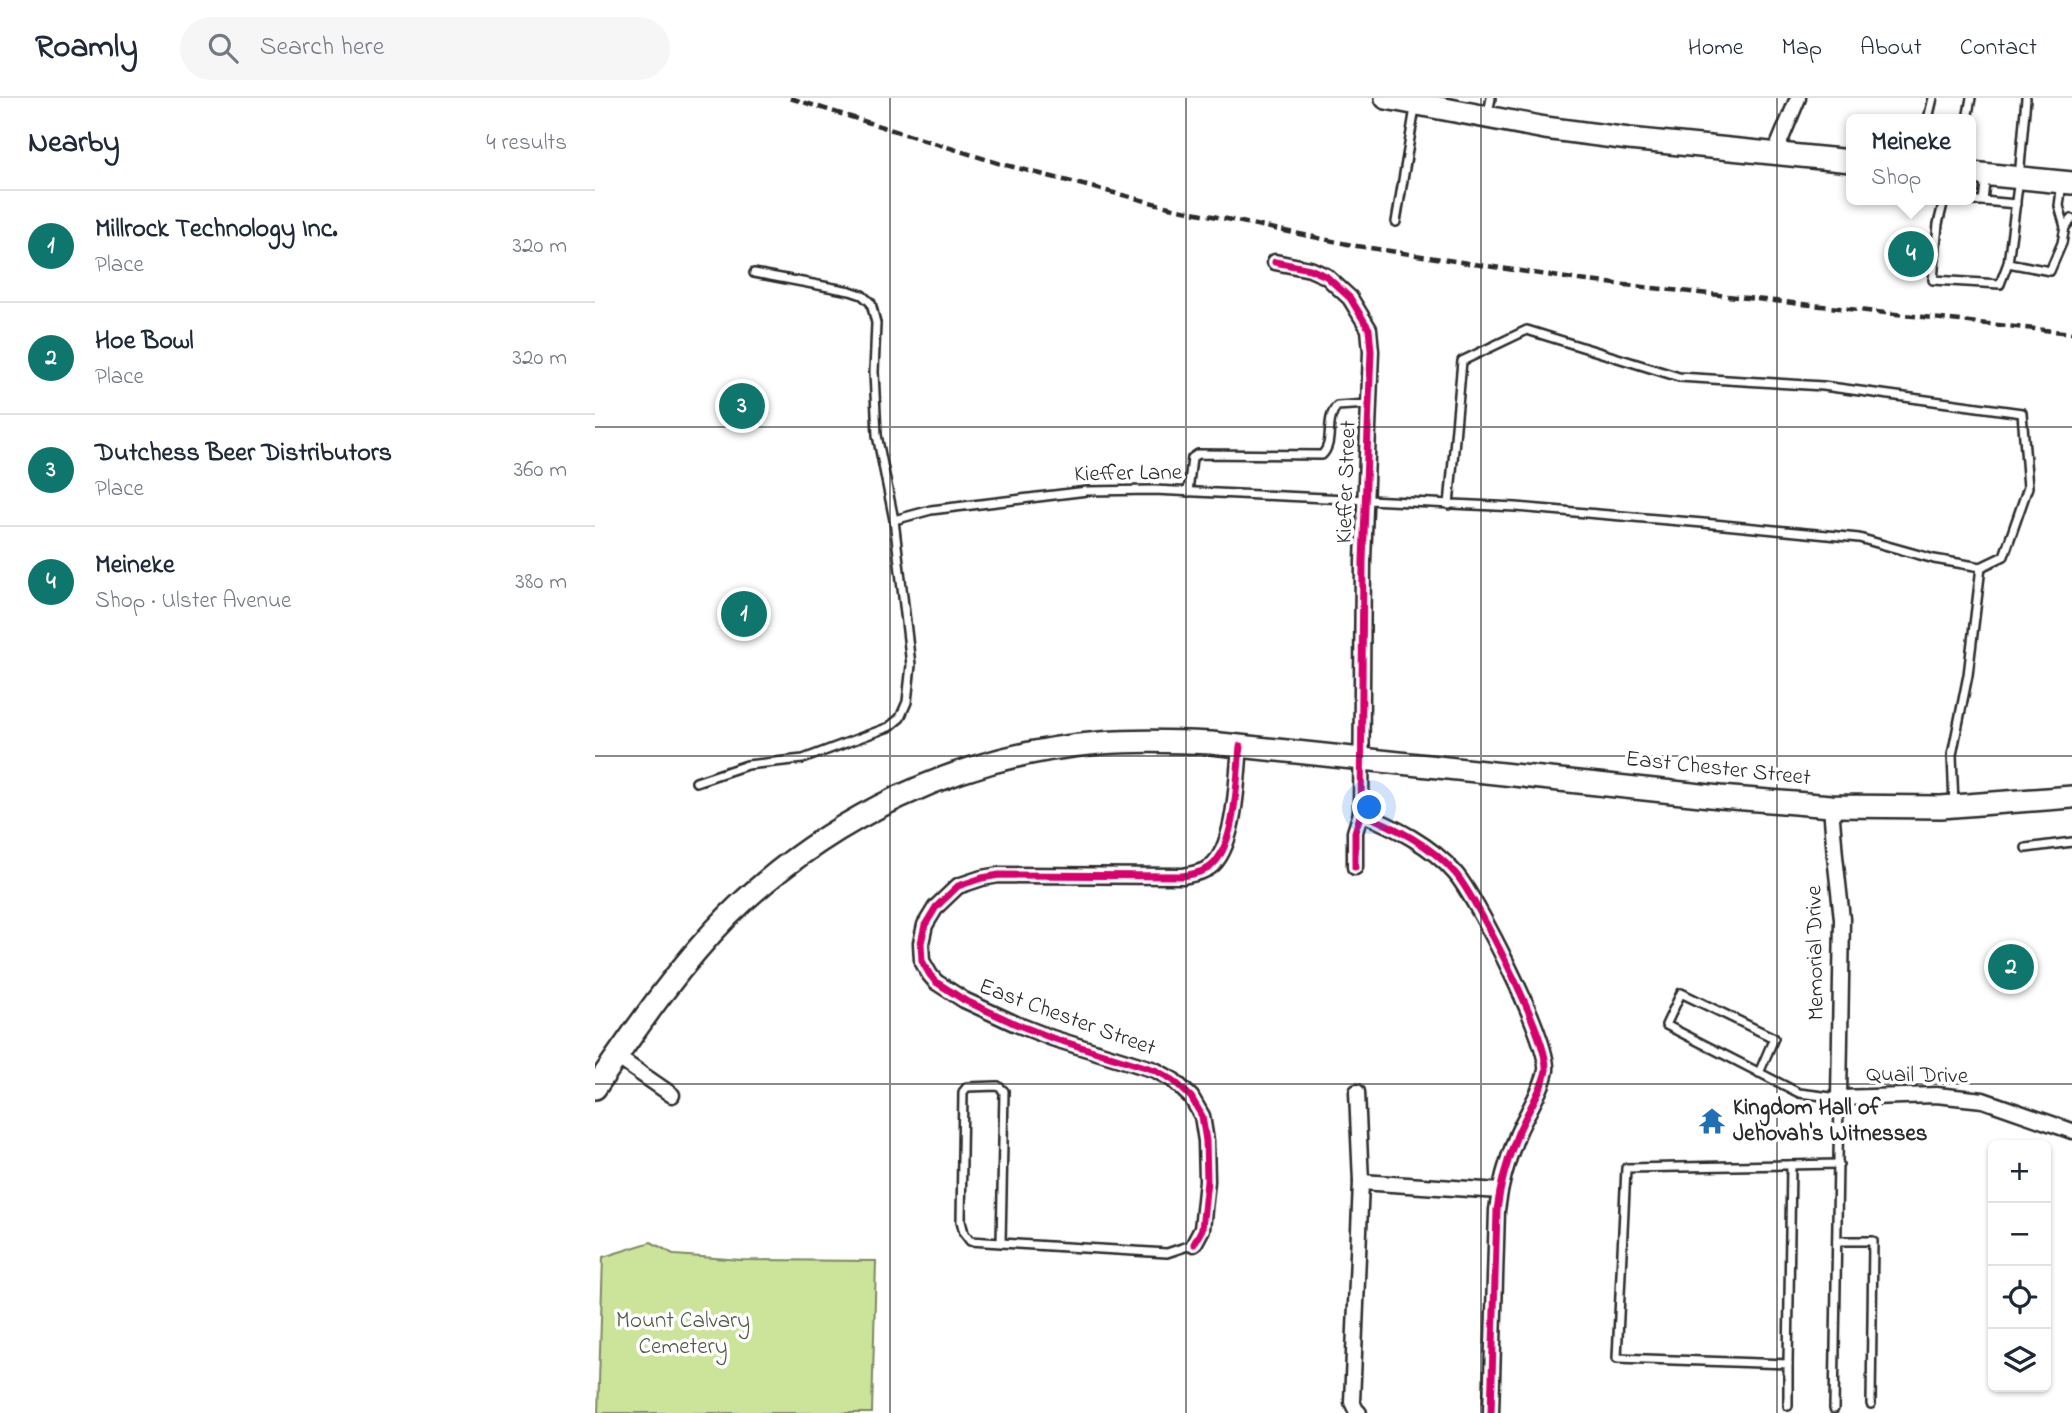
<!DOCTYPE html>
<html lang="en">
<head>
<meta charset="utf-8">
<style>
	:root { --surface:#fff; --page:#f6f6f7; --text:#1f2937; --muted:#747a83; --line:#e0e1e3; --accent:#0f766e }
	body { margin:0; font-family:"Indie Flower",sans-serif; background:var(--page); color:var(--text) }
	.controls { position:absolute; right:21px; bottom:21px; display:grid; overflow:hidden; border-radius:10px; box-shadow:0 2px 5px #0004 }
	.controls button { width:63px; height:63px; display:grid; place-items:center; padding:0; border:0; border-bottom:2px solid var(--line); background:var(--surface); color:var(--text); font:35px sans-serif }
	.you { position:absolute; left:775px; top:710px; width:24px; height:24px; margin:-18px; border:5px solid #fff; border-radius:50%; background:#1a73e8; box-shadow:0 0 0 10px #1a73e833 }
	.badge { display:grid; place-items:center; width:46px; height:46px; border-radius:50%; background:var(--accent); color:#fff; font-size:23px; font-weight:700 }
	.pin { position:absolute; translate:-50% -50%; border:4px solid #fff; box-shadow:0 2px 7px #0006 }
	.popup { position:absolute; left:1251px; top:16px; width:130px; height:91px; box-sizing:border-box; display:grid; place-content:center; border-radius:10px; background:var(--surface); filter:drop-shadow(0 2px 5px #0005); font-size:23px; white-space:nowrap; color:var(--muted) }
	.popup b { font-size:26px; color:var(--text) }
	.popup::after { content:''; position:absolute; left:50%; top:100%; margin-left:-14px; border:14px solid transparent; border-top-color:var(--surface) }
	.list { margin:0; padding:0; list-style:none }
	h2 { display:flex; justify-content:space-between; align-items:center; height:91px; margin:0; padding:0 28px; font-size:30px }
	h2 small { font-size:23px; font-weight:400; color:var(--muted) }
	.list li { display:grid; grid-template-columns:46px 1fr auto; gap:21px; align-items:center; box-sizing:border-box; height:112px; padding:0 28px; border-top:2px solid var(--line) }
	.list b { display:block; font-size:26px; white-space:nowrap }
	.list p { margin:0; font-size:23px; white-space:nowrap; color:var(--muted) }
	.list em { font-size:23px; font-style:normal; color:var(--muted) }
	.icon { flex:none; width:38px; height:38px; fill:none; stroke:currentColor; stroke-width:2; stroke-linecap:round; stroke-linejoin:round }
	.map { position:relative; flex:none; width:1477px; height:1315px; overflow:hidden }
	header { display:flex; align-items:center; gap:42px; box-sizing:border-box; height:98px; padding:0 35px; background:var(--surface); border-bottom:2px solid var(--line) }
	header strong { font-size:33px }
	nav { display:flex; gap:38px; margin-inline-start:auto; font-size:24px }
	.search { width:490px; height:63px; background:var(--page); display:flex; align-items:center; gap:18px; box-sizing:border-box; padding:0 24px; border-radius:38px; color:var(--muted); font-size:26px }
	main { display:flex }
	aside { flex:1; background:var(--surface) }
	.map>svg:first-child { display:block }
	.green { fill:#cce49a; stroke:#7c8862; stroke-width:2 }
	.lines { fill:none; stroke-linecap:round; stroke-linejoin:round }
	.service-casing { stroke:#2b2b2b; stroke-width:12 }
	.minor-casing { stroke:#2b2b2b; stroke-width:19 }
	.primary-casing { stroke:#2b2b2b; stroke-width:26 }
	.service { stroke:#fff; stroke-width:7 }
	.minor { stroke:#fff; stroke-width:14 }
	.primary { stroke:#fff; stroke-width:21 }
	.rail { stroke:#2b2b2b; stroke-width:4.5; stroke-dasharray:10 5; stroke-linecap:butt }
	.cycleway-casing { stroke:#fff; stroke-width:11 }
	.cycleway { stroke:#d6006c; stroke-width:7 }
	.grid { fill:none; stroke:#2b2b2b; stroke-width:2; stroke-opacity:0.55 }
	.labels { text-anchor:middle; dominant-baseline:central; stroke-width:7; stroke-linejoin:round; paint-order:stroke }
	.street-label { font-size:23px; fill:#2b2b2b; stroke:#fff }
	.poi-label { font-size:23px; font-weight:bold; fill:#2b2b2b; stroke:#fff; text-anchor:start }
	.park-label { font-size:23px; fill:#535947; stroke:#fff }
</style>
</head>
<body>
<header>
<strong>Roamly</strong>
<div class="search"><svg class="icon" aria-label="search" viewBox="0 0 24 24"><circle cx="10" cy="10" r="6"/><path d="M15 15l6 6"/></svg>Search here</div>
<nav><a>Home</a><a>Map</a><a>About</a><a>Contact</a></nav>
</header>
<main>
<aside>
<h2>Nearby<small>4 results</small></h2>
<ul class="list">
<li><span class="badge">1</span><div><b>Millrock Technology Inc.</b><p>Place</p></div><em>320 m</em></li>
<li><span class="badge">2</span><div><b>Hoe Bowl</b><p>Place</p></div><em>320 m</em></li>
<li><span class="badge">3</span><div><b>Dutchess Beer Distributors</b><p>Place</p></div><em>360 m</em></li>
<li><span class="badge">4</span><div><b>Meineke</b><p>Shop · Ulster Avenue</p></div><em>380 m</em></li>
</ul>
</aside>
<div class="map">
<svg width="1477" height="1315" viewBox="0 0 1477 1315">
	<rect width="100%" height="100%" fill="#fff"/>
	<filter id="ink" filterUnits="userSpaceOnUse"><feTurbulence type="fractalNoise" baseFrequency=".0143" numOctaves="2"/><feDisplacementMap in="SourceGraphic" scale="14" xChannelSelector="R" yChannelSelector="G"/><feConvolveMatrix kernelMatrix="1 2 1 2 8 2 1 2 1" color-interpolation-filters="sRGB"/></filter>
	<g filter="url(#ink)">
		<!-- green -->
		<polygon class="green" points="56,1144 80,1157 146,1162 281,1163 277,1315 3,1315 8,1159"/>
		<g class="lines">
			<!-- service casing -->
			<g class="service-casing">
				<g id="service">
					<polyline points="1431,0 1424,80 1413,165 1455,173 1467,145 1470,129 1477,121"/>
					<polyline points="893,15 896,0"/>
					<polyline points="1333,21 1338,0"/>
					<polyline points="1372,21 1376,0"/>
					<polyline points="1467,85 1464,108 1470,129"/>
					<polyline points="1349,102 1343,126 1338,182 1405,186 1413,165"/>
					<polyline points="1348,103 1388,103 1391,77"/>
					<polyline points="1388,103 1421,106"/>
					<polyline points="801,124 820,10"/>
					<path d="M593,394L597,360L603,356L727,357C740,344 729,322 742,308L774,306"/>
					<polyline points="299,422 336,412 492,393 559,392 921,409 1108,425 1264,440 1339,461 1386,469 1409,458 1433,389 1427,315 1228,288 1084,279 932,232 867,263 854,407"/>
					<polyline points="101,684 152,667 208,661 294,629 305,620 312,604 316,567 299,422 282,337 279,274 281,225 276,205 267,197 255,193 159,175"/>
					<polyline points="1359,707 1357,657 1373,577 1386,469"/>
					<polyline points="1431,750 1477,744"/>
					<polyline points="1164,975 1179,940 1086,895 1071,927 1204,995 1244,1000 1239,1311"/>
					<polyline points="1242,1143 1278,1143 1276,1306"/>
					<polyline points="406,1145 375,1143 369,1135 366,1123 368,994 372,989 403,988 409,993 406,1145 572,1155 599,1146"/>
					<polyline points="1193,1266 1196,1067"/>
					<polyline points="1193,1308 1193,1266 1022,1260 1031,1070 1244,1066"/>
				</g>
			</g>
			<!-- minor casing -->
			<g class="minor-casing">
				<g id="minor">
					<polyline points="1180,55 1203,0"/>
					<polyline points="680,164 715,171 731,178 755,200 774,231 776,253 768,463 766,715 760,734 760,769"/>
					<polyline points="1236,708 1240,758 1247,821 1244,1000 1341,997 1388,1002 1477,1033"/>
					<path d="M766,715C799,729 836,747 860,775C881,799 954,942 951,972C948,992 928,1020 921,1040C912,1063 905,1088 902,1112L896,1315"/>
					<polyline points="22,959 77,997"/>
					<polyline points="762,994 766,1084 757,1304 761,1312 764,1315"/>
					<polyline points="766,1084 905,1093"/>
					<path d="M599,1146L607,1131L612,1083L611,1043L607,1018L596,999L578,982L560,972L457,940L421,926L369,902L341,884L335,877L327,863L326,845L330,827L341,809L363,788L387,780L404,777L588,778C597,776 607,775 615,769C641,750 642,678 645,648"/>
				</g>
			</g>
			<!-- primary casing -->
			<g class="primary-casing">
				<g id="primary">
					<polyline points="791,0 950,30 1034,41 1256,63"/>
					<polyline points="1376,75 1477,85"/>
					<path d="M0,990C41,931 82,870 133,818C232,720 366,656 505,645C542,642 579,643 616,645L1125,699L1236,708L1346,709L1477,699"/>
				</g>
			</g>
			<!-- service -->
			<use href="#service" class="service"/>
			<!-- minor -->
			<use href="#minor" class="minor"/>
			<!-- primary -->
			<use href="#primary" class="primary"/>
			<!-- rail -->
			<polyline class="rail" points="195,0 403,65 500,90 574,109 762,148 984,182 1477,235"/>
			<!-- cycleway casing -->
			<g class="cycleway-casing">
				<g id="cycleway">
					<polyline points="680,164 715,171 731,178 755,200 774,231 776,253 768,463 766,715 760,734 760,769"/>
					<path d="M766,715C799,729 836,747 860,775C881,799 954,942 951,972C948,992 928,1020 921,1040C912,1063 905,1088 902,1112L896,1315"/>
					<path d="M599,1146L607,1131L612,1083L611,1043L607,1018L596,999L578,982L560,972L457,940L421,926L369,902L341,884L335,877L327,863L326,845L330,827L341,809L363,788L387,780L404,777L588,778C597,776 607,775 615,769C641,750 642,678 645,648"/>
				</g>
			</g>
			<!-- cycleway -->
			<use href="#cycleway" class="cycleway"/>
		</g>
	</g>
	<!-- grid -->
	<path class="grid" d="M295,0V1315M591,0V1315M886,0V1315M1182,0V1315M0,329H1477M0,658H1477M0,986H1477"/>
	<!-- icons -->
	<defs>
		<g id="temple-bare" transform="scale(2.1)"><path d="M0-6L5-2H3V0L6.5 2.5H4V6H1.5V3h-3V6H-4V2.5H-6.5L-3 0V-2H-5Z" fill="#1f6fb2" stroke="#fff" stroke-width="2.5" paint-order="stroke"/></g>
	</defs>
	<g fill-rule="evenodd">
		<use href="#temple-bare" x="1117" y="1023"/>
	</g>
	<g class="labels">
		<!-- street labels -->
		<g class="street-label">
			<text transform="translate(533 376) rotate(-1)">Kieffer Lane</text>
			<text transform="translate(752 384) rotate(-88)">Kieffer Street</text>
			<text transform="translate(1123 671) rotate(6)">East Chester Street</text>
			<text transform="translate(1221 855) rotate(-91)">Memorial Drive</text>
			<text transform="translate(472 920) rotate(20)">East Chester Street</text>
			<text transform="translate(1322 978) rotate(1)">Quail Drive</text>
		</g>
		<!-- poi labels -->
		<g class="poi-label">
			<text x="1138" y="1010">Kingdom Hall of<tspan x="1138" dy="26">Jehovah's Witnesses</tspan></text>
		</g>
		<!-- park labels -->
		<g class="park-label">
			<text x="88" y="1223">Mount Calvary<tspan x="88" dy="26">Cemetery</tspan></text>
		</g>
	</g>
</svg>
<div class="controls">
<button>+</button>
<button>−</button>
<button><svg class="icon" aria-label="locate" viewBox="0 0 24 24"><circle cx="12" cy="12" r="6"/><path d="M12 2v4M12 18v4M2 12h4M18 12h4"/></svg></button>
<button><svg class="icon" aria-label="layers" viewBox="0 0 24 24"><path d="M12 4l9 5-9 5-9-5zM3 14l9 5 9-5"/></svg></button>
</div>
<div class="you"></div>
<div class="pin badge" style="left:149px;top:516px">1</div>
<div class="pin badge" style="left:1416px;top:869px">2</div>
<div class="pin badge" style="left:147px;top:308px">3</div>
<div class="pin badge" style="left:1316px;top:156px">4</div>
<div class="popup"><b>Meineke</b>Shop</div>
</div>
</main>
</body>
</html>
